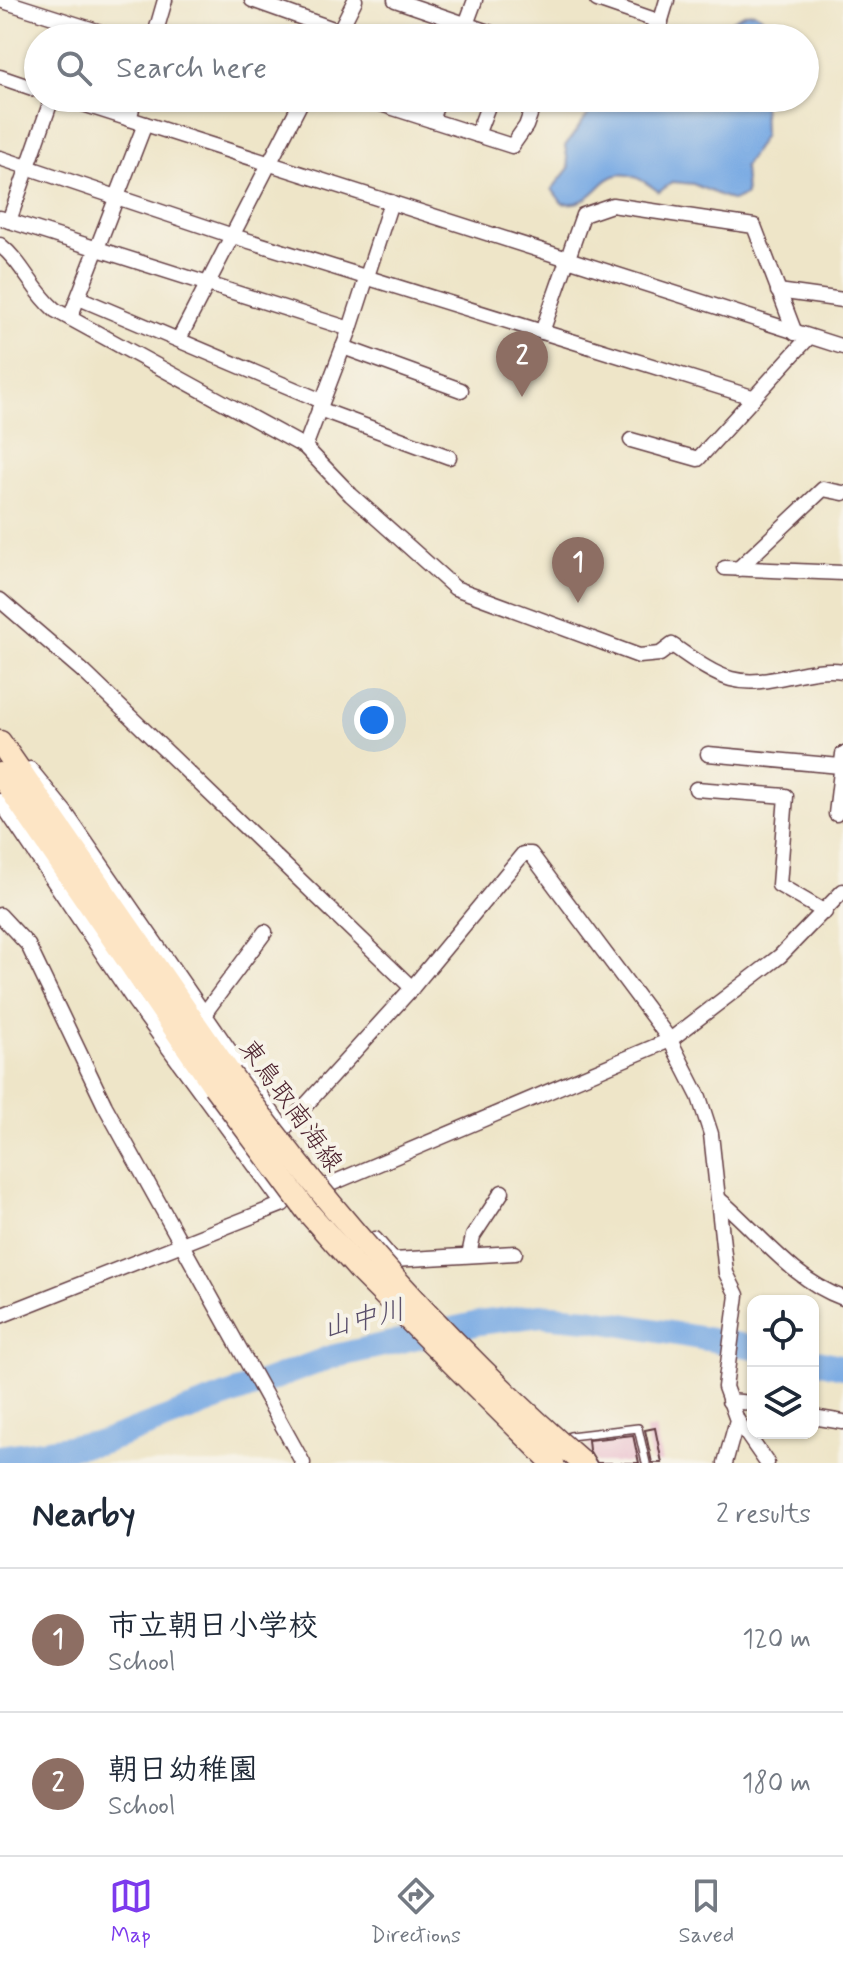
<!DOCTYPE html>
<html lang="en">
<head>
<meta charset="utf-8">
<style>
	:root { --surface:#fff; --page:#f6f6f7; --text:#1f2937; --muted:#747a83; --line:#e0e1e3; --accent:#7c3aed }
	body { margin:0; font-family:Mynerve,"Klee One",sans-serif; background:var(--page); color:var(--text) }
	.controls { position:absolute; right:24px; bottom:24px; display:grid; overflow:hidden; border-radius:16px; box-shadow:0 2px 6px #0004 }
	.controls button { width:72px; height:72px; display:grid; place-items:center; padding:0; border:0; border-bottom:2px solid var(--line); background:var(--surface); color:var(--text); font:40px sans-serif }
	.you { position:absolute; left:374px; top:720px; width:28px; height:28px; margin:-20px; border:6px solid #fff; border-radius:50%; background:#1a73e8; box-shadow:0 0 0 12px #1a73e833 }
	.badge { display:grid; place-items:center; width:52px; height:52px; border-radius:50%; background:var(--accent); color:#fff; font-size:26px; font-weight:700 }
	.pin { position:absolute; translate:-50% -66px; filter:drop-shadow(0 2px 4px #0008) }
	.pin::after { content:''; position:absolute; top:42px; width:28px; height:24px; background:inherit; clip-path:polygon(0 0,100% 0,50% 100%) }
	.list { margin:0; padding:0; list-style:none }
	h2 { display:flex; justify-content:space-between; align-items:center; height:104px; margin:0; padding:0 32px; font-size:34px }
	h2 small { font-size:26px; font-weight:400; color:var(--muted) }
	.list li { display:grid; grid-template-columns:52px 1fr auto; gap:24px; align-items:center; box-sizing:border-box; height:144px; padding:0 32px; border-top:2px solid var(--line) }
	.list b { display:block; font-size:30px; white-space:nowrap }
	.list p { margin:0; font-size:26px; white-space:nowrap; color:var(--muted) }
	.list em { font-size:26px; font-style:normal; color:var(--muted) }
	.icon { flex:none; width:44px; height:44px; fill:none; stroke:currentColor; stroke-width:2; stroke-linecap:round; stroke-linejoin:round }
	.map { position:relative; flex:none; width:843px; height:1463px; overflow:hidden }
	.search { position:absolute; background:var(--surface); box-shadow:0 2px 6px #0004; left:24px; right:24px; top:24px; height:88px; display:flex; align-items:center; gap:20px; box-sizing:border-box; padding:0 28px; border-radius:44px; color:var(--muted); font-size:30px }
	.sheet { height:392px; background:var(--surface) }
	nav { display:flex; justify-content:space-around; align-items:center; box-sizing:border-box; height:112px; border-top:2px solid var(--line); background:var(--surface); font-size:22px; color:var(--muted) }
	nav a { display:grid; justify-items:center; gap:4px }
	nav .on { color:var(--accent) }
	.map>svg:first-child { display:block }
	.water { fill:#77a9e3; stroke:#606487; stroke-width:2 }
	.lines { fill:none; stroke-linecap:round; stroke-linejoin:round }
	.river { stroke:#77a9e3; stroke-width:24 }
	.building { fill:#e5abc4 }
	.service-casing { stroke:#633d43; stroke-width:10 }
	.minor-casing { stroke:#633d43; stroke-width:17 }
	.secondary-casing { stroke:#633d43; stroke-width:25 }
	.service { stroke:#fff; stroke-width:7 }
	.minor { stroke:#fff; stroke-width:14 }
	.secondary { stroke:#fde5c5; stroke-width:22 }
	.secondary-bridge-casing { stroke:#633d43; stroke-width:25; stroke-linecap:butt }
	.secondary-bridge { stroke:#fde5c5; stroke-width:22 }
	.labels { text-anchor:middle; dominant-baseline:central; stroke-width:8; stroke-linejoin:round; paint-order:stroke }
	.street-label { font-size:26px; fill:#4a1f2b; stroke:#f7f3e8 }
	.water-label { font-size:28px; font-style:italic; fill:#5a4f6b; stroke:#f7f3e8 }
</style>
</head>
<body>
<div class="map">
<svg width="843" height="1463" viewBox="0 0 843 1463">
	<rect width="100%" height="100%" fill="#f7f3e8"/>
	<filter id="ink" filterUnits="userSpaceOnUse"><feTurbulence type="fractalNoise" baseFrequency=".0125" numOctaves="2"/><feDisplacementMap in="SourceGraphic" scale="16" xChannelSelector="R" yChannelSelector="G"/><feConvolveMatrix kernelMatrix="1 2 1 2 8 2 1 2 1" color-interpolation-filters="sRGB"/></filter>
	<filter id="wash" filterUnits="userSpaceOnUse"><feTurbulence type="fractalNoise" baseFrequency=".006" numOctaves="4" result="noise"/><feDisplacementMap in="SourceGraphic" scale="32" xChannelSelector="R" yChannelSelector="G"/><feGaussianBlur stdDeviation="1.8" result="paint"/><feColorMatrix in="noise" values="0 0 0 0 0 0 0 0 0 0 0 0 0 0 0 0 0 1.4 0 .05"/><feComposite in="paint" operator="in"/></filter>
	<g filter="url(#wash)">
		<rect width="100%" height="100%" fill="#eee5c8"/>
		<!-- water -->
		<g class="water">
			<polygon points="754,12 762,17 769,38 699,38 745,13"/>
			<path d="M600,98H763L764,135L744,167L746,195L733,201L693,184L673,182L659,192C599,144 606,210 562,203L552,189L569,168L565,146Z"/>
		</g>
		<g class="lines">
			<!-- river -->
			<g class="river">
				<polyline points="813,1360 843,1367"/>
				<polyline points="0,1457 104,1442 331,1357 479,1323 541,1315 588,1319 753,1347"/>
			</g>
		</g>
		<g id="blocks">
			<!-- building -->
			<g class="building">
				<polygon points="655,1428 662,1463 652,1463 645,1430"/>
				<polygon points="633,1435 639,1463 597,1463 589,1450 588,1440"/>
			</g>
		</g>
	</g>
	<g filter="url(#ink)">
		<use href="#blocks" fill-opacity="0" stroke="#633d43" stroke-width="2"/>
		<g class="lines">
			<!-- service casing -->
			<g class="service-casing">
				<polyline id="service" points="570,1436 638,1428 646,1463"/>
			</g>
			<!-- minor casing -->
			<g class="minor-casing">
				<g id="minor">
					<polyline points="0,0 119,38"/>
					<polyline points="252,0 339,31"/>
					<polyline points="395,0 506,38"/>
					<polyline points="597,0 661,22"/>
					<polyline points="154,38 165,0"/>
					<polyline points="336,38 355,0"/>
					<polyline points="461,38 475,0"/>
					<polyline points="642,38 659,27 667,0"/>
					<polyline points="0,77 38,90"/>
					<polyline points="64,98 843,347"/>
					<polyline points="362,98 512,146 526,126 536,98"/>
					<polyline points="129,119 135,98"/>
					<polyline points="431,120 439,98"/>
					<polyline points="477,135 491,98"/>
					<polyline points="0,158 233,236 752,397"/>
					<polyline points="0,218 350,329"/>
					<polyline points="9,221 52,98"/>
					<path d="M0,245C23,263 32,290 55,310L305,447L351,495L455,588L639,656L660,654L672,645C690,657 710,673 731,679C768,689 806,665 843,671"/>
					<polyline points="778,291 843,300"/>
					<polyline points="79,298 322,401"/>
					<polyline points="70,318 145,124"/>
					<polyline points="542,332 583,215 612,205 754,226 795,333"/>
					<polyline points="179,339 303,98"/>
					<polyline points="343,347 461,390"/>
					<polyline points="319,409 449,457"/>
					<polyline points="631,440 698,459 809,337"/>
					<polyline points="305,447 350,329 391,202"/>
					<polyline points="725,568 843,573"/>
					<polyline points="738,569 823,489 843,493"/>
					<polyline points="0,600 85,673 412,988"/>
					<polyline points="708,754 840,766"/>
					<polyline points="30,769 65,812 278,1121"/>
					<polyline points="696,789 786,796 779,885 825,912"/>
					<polyline points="0,801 135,1002 283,1204 0,1316"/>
					<polyline points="836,814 843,754"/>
					<polyline points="0,915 28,945 105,1106 303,1463"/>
					<polyline points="204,1014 265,932"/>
					<polyline points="284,1129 412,988 523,854 531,854 670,1040 699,1097 711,1134 726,1273 737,1295 725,1387 737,1420 725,1463"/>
					<polyline points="314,1191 670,1040 780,956 843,891"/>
					<path d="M720,1200C760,1234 793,1280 843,1298"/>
					<polyline points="375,1239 393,1260 515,1253"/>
					<polyline points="469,1255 473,1236 502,1192"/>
					<polyline points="729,1401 753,1403"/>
					<polyline points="813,1417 843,1422"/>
					<polyline points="737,1420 767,1463"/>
				</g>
			</g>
			<!-- secondary casing -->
			<g class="secondary-casing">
				<g id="secondary">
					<polyline points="0,742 230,1074"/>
					<polyline points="0,774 214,1086"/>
				</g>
			</g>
			<!-- service -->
			<use href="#service" class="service"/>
			<!-- minor -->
			<use href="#minor" class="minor"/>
			<!-- secondary -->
			<use href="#secondary" class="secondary"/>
			<!-- secondary-bridge casing -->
			<g class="secondary-bridge-casing">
				<g id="secondary-bridge">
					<path d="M230,1074C335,1218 448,1346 583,1463"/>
					<polyline points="214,1086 307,1211 361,1272 553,1463"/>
				</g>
			</g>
			<!-- secondary-bridge -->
			<use href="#secondary-bridge" class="secondary-bridge"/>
		</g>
	</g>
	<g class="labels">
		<!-- street labels -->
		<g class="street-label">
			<text transform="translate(290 1106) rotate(54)">東鳥取南海線</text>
		</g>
		<!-- water labels -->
		<g class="water-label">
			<text transform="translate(364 1320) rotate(-14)">山中川</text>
		</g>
	</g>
</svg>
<div class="controls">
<button><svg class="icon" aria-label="locate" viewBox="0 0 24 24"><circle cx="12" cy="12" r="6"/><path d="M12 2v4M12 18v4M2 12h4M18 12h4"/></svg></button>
<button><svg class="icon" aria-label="layers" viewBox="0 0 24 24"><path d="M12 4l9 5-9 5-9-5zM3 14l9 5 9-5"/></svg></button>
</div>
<div class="you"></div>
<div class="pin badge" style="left:578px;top:603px;background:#8d6e63">1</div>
<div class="pin badge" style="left:522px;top:397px;background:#8d6e63">2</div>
<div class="search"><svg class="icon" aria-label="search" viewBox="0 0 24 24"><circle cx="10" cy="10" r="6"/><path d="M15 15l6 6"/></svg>Search here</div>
</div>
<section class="sheet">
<h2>Nearby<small>2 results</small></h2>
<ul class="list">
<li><span class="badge" style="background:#8d6e63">1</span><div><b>市立朝日小学校</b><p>School</p></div><em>120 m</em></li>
<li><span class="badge" style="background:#8d6e63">2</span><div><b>朝日幼稚園</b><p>School</p></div><em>180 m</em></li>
</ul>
</section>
<nav>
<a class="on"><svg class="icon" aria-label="map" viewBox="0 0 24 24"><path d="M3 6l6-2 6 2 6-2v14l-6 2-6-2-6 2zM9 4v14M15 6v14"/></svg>Map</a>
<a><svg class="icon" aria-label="directions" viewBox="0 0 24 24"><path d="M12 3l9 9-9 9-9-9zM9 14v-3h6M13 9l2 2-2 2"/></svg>Directions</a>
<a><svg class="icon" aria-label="saved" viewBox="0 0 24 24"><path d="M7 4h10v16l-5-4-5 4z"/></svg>Saved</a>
</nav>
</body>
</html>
